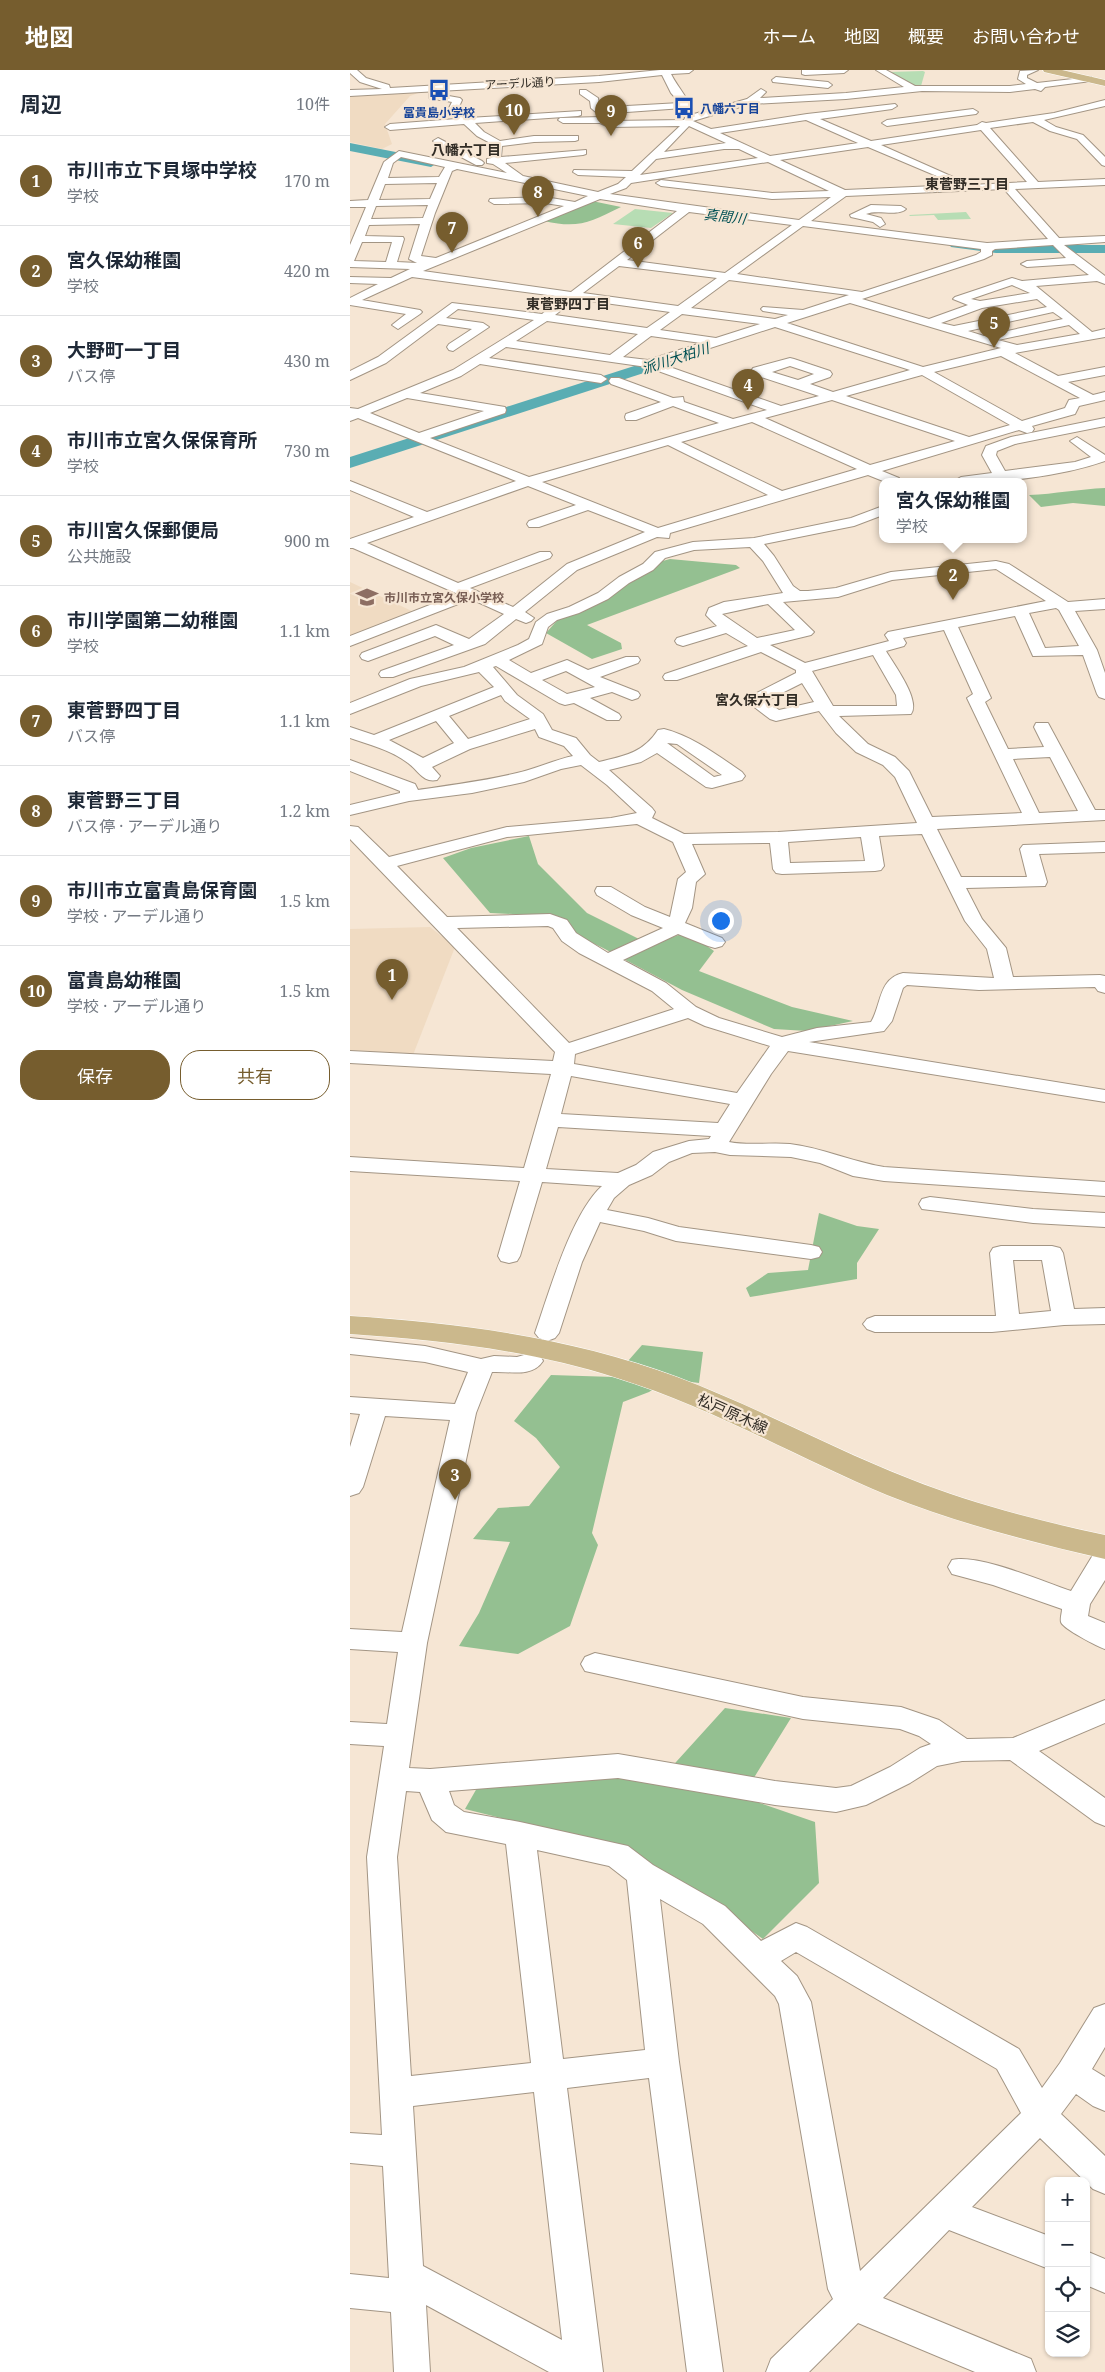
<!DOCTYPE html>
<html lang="ja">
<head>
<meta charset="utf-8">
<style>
	:root { --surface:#fff; --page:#f2f2f3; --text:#1f2937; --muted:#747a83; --line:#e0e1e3; --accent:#765d2e }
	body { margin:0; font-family:"Noto Serif","Noto Sans JP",serif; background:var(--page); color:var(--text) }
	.controls { position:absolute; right:15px; bottom:15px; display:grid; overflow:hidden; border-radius:10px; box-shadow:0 1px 4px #0004 }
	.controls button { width:45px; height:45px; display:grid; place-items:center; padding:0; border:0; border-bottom:1px solid var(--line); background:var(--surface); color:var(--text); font:25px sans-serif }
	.you { position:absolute; left:370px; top:850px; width:18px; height:18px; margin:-12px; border:4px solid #fff; border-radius:50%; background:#1a73e8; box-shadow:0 0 0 8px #1a73e833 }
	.badge { display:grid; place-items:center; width:32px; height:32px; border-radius:50%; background:var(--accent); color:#fff; font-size:16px; font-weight:700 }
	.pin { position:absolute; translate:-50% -41px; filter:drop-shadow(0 1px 2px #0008) }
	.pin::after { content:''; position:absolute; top:26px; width:18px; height:15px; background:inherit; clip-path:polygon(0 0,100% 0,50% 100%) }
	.popup { position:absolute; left:529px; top:408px; width:148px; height:65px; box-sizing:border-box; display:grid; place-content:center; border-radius:10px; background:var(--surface); filter:drop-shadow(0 1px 4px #0005); font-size:16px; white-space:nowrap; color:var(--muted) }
	.popup b { font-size:19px; color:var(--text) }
	.popup::after { content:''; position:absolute; left:50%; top:100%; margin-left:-10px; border:10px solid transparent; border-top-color:var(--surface) }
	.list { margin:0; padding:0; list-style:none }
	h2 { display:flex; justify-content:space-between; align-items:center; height:65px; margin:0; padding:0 20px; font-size:21px }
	h2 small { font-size:16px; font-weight:400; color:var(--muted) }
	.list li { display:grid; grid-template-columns:32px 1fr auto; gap:15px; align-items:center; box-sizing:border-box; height:90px; padding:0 20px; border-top:1px solid var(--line) }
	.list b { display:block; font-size:19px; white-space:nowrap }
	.list p { margin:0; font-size:16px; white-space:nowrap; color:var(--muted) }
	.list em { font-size:16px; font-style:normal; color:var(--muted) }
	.actions { display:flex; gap:10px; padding:15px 20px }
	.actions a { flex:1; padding:11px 0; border:1px solid var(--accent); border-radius:20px; text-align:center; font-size:18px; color:var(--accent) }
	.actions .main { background:var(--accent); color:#fff }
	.icon { flex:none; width:28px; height:28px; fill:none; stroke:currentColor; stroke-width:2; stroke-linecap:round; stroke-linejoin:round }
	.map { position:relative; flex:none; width:755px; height:2302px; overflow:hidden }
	header { display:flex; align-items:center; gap:30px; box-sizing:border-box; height:70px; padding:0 25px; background:var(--accent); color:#fff }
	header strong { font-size:24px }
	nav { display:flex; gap:28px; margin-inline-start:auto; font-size:18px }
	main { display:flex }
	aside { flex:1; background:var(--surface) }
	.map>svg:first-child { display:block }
	.built { fill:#f0dbc2 }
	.green { fill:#b7ddb4 }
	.forest { fill:#94c091 }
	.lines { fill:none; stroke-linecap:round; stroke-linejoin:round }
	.river { fill:#5aadb3; fill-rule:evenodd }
	.minor-casing { stroke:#a39584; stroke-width:2 }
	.major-casing { stroke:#fff; stroke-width:1 }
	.minor { fill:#fff; fill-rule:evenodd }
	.major { fill:#cbb88c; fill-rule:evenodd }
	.labels { text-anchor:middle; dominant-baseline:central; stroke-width:4.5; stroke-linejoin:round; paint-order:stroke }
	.far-street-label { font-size:12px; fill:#312c25; stroke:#f6e6d4 }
	.far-transit-label { font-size:12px; font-weight:bold; fill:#164399; stroke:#f6e6d4; text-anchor:start }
	.far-education-label { font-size:12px; font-weight:bold; fill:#785e54; stroke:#f6e6d4; text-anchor:start }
	.far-neighbourhood-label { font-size:14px; font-weight:bold; fill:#312c25; stroke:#f6e6d4 }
	.far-water-label { font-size:14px; font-style:italic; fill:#005054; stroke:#f6e6d4 }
	.street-label { font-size:15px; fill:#312c25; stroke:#f6e6d4 }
</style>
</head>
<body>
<header>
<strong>地図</strong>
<nav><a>ホーム</a><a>地図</a><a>概要</a><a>お問い合わせ</a></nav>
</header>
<main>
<aside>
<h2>周辺<small>10件</small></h2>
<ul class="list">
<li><span class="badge">1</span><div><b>市川市立下貝塚中学校</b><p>学校</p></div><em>170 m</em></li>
<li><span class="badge">2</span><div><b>宮久保幼稚園</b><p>学校</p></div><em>420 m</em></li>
<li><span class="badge">3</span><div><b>大野町一丁目</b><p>バス停</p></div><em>430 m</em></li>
<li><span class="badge">4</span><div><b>市川市立宮久保保育所</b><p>学校</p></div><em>730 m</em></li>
<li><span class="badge">5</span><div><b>市川宮久保郵便局</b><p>公共施設</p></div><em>900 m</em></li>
<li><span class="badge">6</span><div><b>市川学園第二幼稚園</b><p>学校</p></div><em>1.1 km</em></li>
<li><span class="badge">7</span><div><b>東菅野四丁目</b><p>バス停</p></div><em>1.1 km</em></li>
<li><span class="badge">8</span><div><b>東菅野三丁目</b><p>バス停 · アーデル通り</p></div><em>1.2 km</em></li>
<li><span class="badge">9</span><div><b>市川市立富貴島保育園</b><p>学校 · アーデル通り</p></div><em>1.5 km</em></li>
<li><span class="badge">10</span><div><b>富貴島幼稚園</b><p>学校 · アーデル通り</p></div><em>1.5 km</em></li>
</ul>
<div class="actions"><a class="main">保存</a><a>共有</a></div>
</aside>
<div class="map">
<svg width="755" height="2302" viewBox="0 0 755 2302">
	<rect width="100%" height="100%" fill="#f6e6d4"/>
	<!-- built -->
	<g class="built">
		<polygon points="71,22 60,26 35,54 42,74 32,79 0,72 0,25"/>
		<polygon points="0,512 66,543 0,568"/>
		<polygon points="80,857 105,877 63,985 0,982 0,859"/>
	</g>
	<!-- green -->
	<g class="green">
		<polygon points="538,2 573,1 575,2 571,16 566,17"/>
		<polygon points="285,139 323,143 301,158 263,154"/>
		<polygon points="616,142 621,149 588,150 584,145 560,146 559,145"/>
	</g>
	<!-- forest -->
	<g class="forest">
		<path d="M242,131L271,137C240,152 229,159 194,151Z"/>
		<path d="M755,418V436L723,433L691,437L679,425C705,424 729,419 755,418Z"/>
		<polygon points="320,489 386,495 390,498 237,555 271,573 272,579 242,589 196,563 211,546 309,492"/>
		<polygon points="179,766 188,794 237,843 301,875 337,862 364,881 349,901 442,937 503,951 457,961 424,959 332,920 253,878 184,845 140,843 93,788 121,778"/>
		<polygon points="469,1143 507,1156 529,1159 507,1193 507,1209 400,1227 396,1218 418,1203 458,1200"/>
		<polygon points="292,1275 353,1282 349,1313 319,1309 299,1322 273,1332 242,1463 248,1475 220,1556 168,1584 109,1576 129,1543 160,1472 123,1469 148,1438 179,1436 210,1397 186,1368 164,1351 201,1305 264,1307"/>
		<polygon points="375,1638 441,1648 392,1727 465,1752 469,1813 413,1869 325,1807 240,1770 115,1739 127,1718 248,1706 307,1713"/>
	</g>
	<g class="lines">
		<!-- river -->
		<g class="river">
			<polygon points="0,73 81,89 87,93 81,97 0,81"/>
			<polygon points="606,170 646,175 755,175 755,183 646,183 601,177 599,174 601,171"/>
			<polygon points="334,280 340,282 342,285 340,288 0,398 0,387"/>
		</g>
		<!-- minor casing -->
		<g class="minor-casing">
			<g id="minor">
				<path d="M0,0H7L16,8L39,15L40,18L249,6L310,0H343L339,3L321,4C328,18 340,30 344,44L397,29L411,19L416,22L410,28L496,23L554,17L526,0H536L565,16H660L676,14L668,9L670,1L688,0L677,5V8L687,13L741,7V11L695,17L691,21L685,19L660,22L572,21L496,29L400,34L343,51L361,59L457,44L545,34L547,36L542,39L470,49L521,71L627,55L632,52L636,53L704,43L755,30V36L694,50L706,57L733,65L755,87V96L752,95L727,69L700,61L683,52L640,58L688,112L755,109V115L665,119L709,168L755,166V172L714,175L755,206V214L747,211L686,216L742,262L755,259V267L665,283L708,306L755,297V305L718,312L743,325L755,322V330L729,336L725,344L682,356L684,359L682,362L677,363L669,360L532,401L549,408L551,411H533L518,405L320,463L319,468L307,467L227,500L175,542L184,548L181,551L176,553L166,549L135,574L43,607H31L29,604L31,601L104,575L85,566L18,591L12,589L10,586L12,583L86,555L119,569L154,544L121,529L0,576V566L108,524L3,478H0V469L64,447L0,420V411L77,442L166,411L8,348L0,351V338L8,339L103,300L184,250L108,239L96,248L133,253L139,257L103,281L99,280L97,277L99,274L122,259L88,254L36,293L0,310V301L28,287L102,233L192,244L213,227L62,207L12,230L70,240L72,242L70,244L48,259L42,255L56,244L0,235V228L28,214L0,213V207L41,208L60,199L0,197V175L16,137H0V131L18,130L34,92L49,81L157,103L143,94L137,93V89L141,88L144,75L127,66L114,54L40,60L35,57L40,54L106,49L97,42L102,32L79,28V24L82,23L110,28L112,30L107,41L118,48L231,41V45L228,46L125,53L134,62L150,71L184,66H228V70L225,71L184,72L152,76L151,87L236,80V84L233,85L155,93L173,106L248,122L268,114L276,107L228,105L223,102L224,100L282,101L330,56L259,57L250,53H213L208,50L210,48L252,47L261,51L334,50L335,48L333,38L277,42L272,39L277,36L330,33L321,23L312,5L249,12L0,26V20L32,19L10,12L0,3ZM456,50L508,73L420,86L370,63ZM339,56L376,73L314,82ZM631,60L677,112L621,115L531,75ZM518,77L608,115L495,120L430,90ZM374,79H389L408,88L290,105L306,89ZM51,87L95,97L89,107L38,108L43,93ZM418,92L479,121L422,123L311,110L306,113L311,116L422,129L481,127L449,150L260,124L276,118L281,113ZM107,99L238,126L225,132L195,127L140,129L139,131L144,134L195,133L214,136L86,188L71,186L85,143L102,101ZM87,113L80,129L29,130L35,114ZM654,119L698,169L637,173L461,151L496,126ZM250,129L327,141L221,222L73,201ZM78,135L73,148L21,149L26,136ZM339,142L442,155L375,203L277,190ZM19,155L70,154L59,189L67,193L47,192L54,169L53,167L15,166ZM453,156L631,179V182L626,185L512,222L387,204ZM12,172H42L36,192L4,191ZM703,175L716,188L677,191L671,194L677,197L724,194L739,205L672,211L662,208L605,227L603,229L618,235L579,249L512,229L634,189L642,185V181L645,179ZM269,196L367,208L328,236L233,223ZM379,210L499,225L453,240L413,237L411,239L413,241L438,245L425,249L341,238ZM662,215L680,223L630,231L621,229ZM226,229L320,242L297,258L205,245ZM687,229L697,237L604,256L591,253L632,238ZM500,233L651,278L573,297L437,253ZM703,242L713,249L634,266L618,261ZM332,244L410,254L366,268L310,260ZM197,251L288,264L260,285L166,271ZM719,255L730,264L667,275L648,270ZM425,257L560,300L483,322L460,314L480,307L482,304L480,301L444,289L440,288L403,298L401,301L405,305L469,326L431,336L311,294ZM301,266L351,273L298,290L273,287ZM156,277L297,297L417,340L383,349L334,332L333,327L323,328L269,308H261L259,311L261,314L311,332L276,344L275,347L276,350H286L323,336L369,353L179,407L80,368L155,343L156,340L155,337L70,323L111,306L130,294L251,313L257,309L251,305L139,288ZM651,286L730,328L719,330L715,338L672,351L584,302ZM440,296L464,304L448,310L422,302ZM572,305L660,355L619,367L496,326ZM57,328L134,341L69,363L20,343ZM482,330L605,371L520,395L415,348ZM402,352L507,399L432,421L331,372ZM318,375L418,425L308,458L192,412ZM178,416L226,435L179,451L177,454L179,457H189L238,440L295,462L217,494L163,537L120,518L200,488L202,485L200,482H190L108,513L17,473Z"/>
				<polygon points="452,0 498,0 494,3 455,5 452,4"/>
				<polygon points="426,7 478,12 482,15 478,18 423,12 422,10"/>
				<polygon points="230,20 236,20 248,28 249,35 255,41 253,43 247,43 241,38 240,31 230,24"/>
				<polygon points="623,39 628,42 626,44 537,56 532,53 537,50"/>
				<polygon points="88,68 132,91 134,93 132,95 126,95 85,73 83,71"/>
				<path d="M521,135L551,136L556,139C547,147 528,139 516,144L531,148L535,154L530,157L523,152L501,147L500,145Z"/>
				<path d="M755,348V356L665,374L647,381L646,385L655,401L725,392L741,387L720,371L727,367L755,385V391C712,406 650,414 604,411L611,407L642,403L632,385L636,376L661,367Z"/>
				<path d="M533,436V445L504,456L414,474L424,486L443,516L450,521H458L486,518L541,502L646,491L659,494L718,532L755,529V539L725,541L747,580L755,603V629L749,627L747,624L733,585L683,586L665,546L608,557L641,628L635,632L658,679L694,677L684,657L686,653H698L745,740H755V750L587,759L611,807H677L670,779L673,775L755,772V782L689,784L697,812L695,816L616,818L632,849L656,878L663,907L750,905L755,906V923L748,921L745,917L629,920L557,915L553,918L542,951L534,961L459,972L755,1020V1032L438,981L421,1004L379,1072C399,1076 420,1072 440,1074C473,1078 502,1092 534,1097L755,1112V1126L534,1111L503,1106L470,1093L441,1087L380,1085L365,1082L342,1083L319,1092L302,1105L279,1115L264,1128L257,1140L298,1148L329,1157L461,1175L469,1177L472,1182L469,1187L461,1189L326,1171L294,1161L250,1152L232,1192L209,1263L205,1268L197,1271L189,1268L185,1263C199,1223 221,1144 252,1116L192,1112L170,1186L167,1191L159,1193L151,1191L148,1186L170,1111L0,1101V1087L174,1098L201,1004L0,993V981L203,991L205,982L0,769V756L8,757L39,787L157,757L261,748L287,743L257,715L231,695L211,699L174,712L122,723L59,731L0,745V735L50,723V721L0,701V690L65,714L68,720C101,715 134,711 167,703C186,699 204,690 223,686L214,676L189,667L185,659L120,679L82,697L90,706L87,710C73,713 69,701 58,693C41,680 20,675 0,668V657L24,665L144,617L129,602L71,616L0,644V633L60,609L114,597L168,575L179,569L186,552L197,544L219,537L248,523L269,507L293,494L305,482L343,472L404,468L501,448ZM400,477L413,491L433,523L374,532L359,538L356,545L367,556L327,568L325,571L327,574L333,576L376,563L398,576L315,604L313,607L315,610H327L411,582L446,600V603L399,627L397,630L399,633L420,649L426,651L469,641L486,663L506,682L533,695L545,707L567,753L428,762L334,764L302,748L305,742L302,738L259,700L291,692L307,683L356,717L362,718L392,710L395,706L392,702C367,685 342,666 314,659L308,660C293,683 274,686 249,692L240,685L226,668L202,660L193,644L167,625L143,597L146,596L209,633L215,635L224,633L257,650H269L271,647L269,644L240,628L262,622L282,630L288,628L290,625L288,622L250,607L288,593L290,590L288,587H276L238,600L217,590L181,603L159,590L192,574L198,557L207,550L229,543L258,529L279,513L303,500L315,488L344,480ZM646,499L696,531L538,562L535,565L539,571L455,593L420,575L461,565L464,562L433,532L488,527L542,510ZM418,534L445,560L407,568L372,544ZM706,538L709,540L729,576L695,578L679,543ZM594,560L623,624L617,628L672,743L582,747L559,701L545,687L518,674L489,646L561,644C571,630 544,595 536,581L554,576L556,573L553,568ZM523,585L546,625L547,636H483L462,601ZM216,601L245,617L217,624L192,610ZM452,613L464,632L429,640L416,631ZM151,625L155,631L180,649L118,669L99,646ZM86,651L104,673L73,688L39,670ZM317,673L327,674L372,705L364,707ZM700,687L728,741L689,743L663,689ZM287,754L323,772L336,802L328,809L320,847L295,837L261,817H247L245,821L247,825L281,845L313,858L258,883L226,863L217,850L200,844L97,847L47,796L157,767ZM572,764L615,851L637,879L644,908L553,903C528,909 532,934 521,952L467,958L432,967L369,948L346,937L316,913L273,890L328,864L358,876L365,878L372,876L375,872L372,868L335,853L342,838L346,812L355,804L342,774L420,773L423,799L426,803L432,804L525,801L531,800L534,796L529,766ZM511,767L515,791L440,793L438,772ZM198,856L203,858L212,871L229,883L302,921L324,939L219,973L107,858ZM338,948L355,956L420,976L387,1023L224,994L225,984ZM221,1006L380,1034L368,1053L211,1044ZM208,1057L361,1066L359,1069L339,1071L303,1082L286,1095L268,1103L196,1099Z"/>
				<polygon points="580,1127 683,1139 755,1143 755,1157 683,1153 572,1139 569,1134 572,1129"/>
				<path d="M651,1176H702L710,1178L713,1183L724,1239L755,1238V1254L714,1255L642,1262H525L517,1259L513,1254L517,1249L525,1246H646L640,1183L643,1178ZM663,1190H692L701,1241L669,1244Z"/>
				<path d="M0,1268L75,1276L131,1289L144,1286L167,1287L181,1283L190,1285L193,1291C182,1308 159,1301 142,1302L126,1343L77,1573L59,1698L80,1699L268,1684L425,1711L486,1718L501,1716L540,1697L570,1678L581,1674L569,1666L550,1659L453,1649L235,1601L231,1594L235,1587L245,1583L453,1627L551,1637L589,1650L617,1669L663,1668L755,1630V1653L689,1681L755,1728V1756L745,1752L660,1690L612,1691L587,1696L560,1713L516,1735L486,1742L425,1735L268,1708L99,1721L104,1735L114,1742L170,1752L278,1776L303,1795L375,1836L411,1871L446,1853L457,1857L669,1979L692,2018L710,1993L744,1938L755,1934V1977L742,1999L755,2007V2041L743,2036L726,2024L711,2044L755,2086V2124L743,2119L690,2068L622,2137L699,2166V2199L599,2160L533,2228L681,2289L686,2302H625L508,2253L459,2302H416L421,2289L483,2229L478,2219L429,1934L425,1926L353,1854L310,1829L329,1992L373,2302H337L299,2008L217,2018L253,2302H199L76,2235L80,2302H44L41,2242L0,2238V2204L39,2208L33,2096L0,2093V2063L32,2065L17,1787L34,1676L0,1674V1652L37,1654L48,1582L0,1579V1559L52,1562L100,1350L35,1346L13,1417L9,1423L0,1426V1377L10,1344L0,1343V1327L105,1334L118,1302L75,1292L0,1284ZM56,1721L70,1722L82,1750L96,1762L156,1774L181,1993L61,2006L47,1787ZM187,1780L259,1796L277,1810L295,1980L213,1989ZM446,1882L647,1999L671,2043L510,2201L461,1932L447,1906L431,1891ZM184,2022L212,2270L73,2196L63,2036Z"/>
				<path d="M755,1477V1510L740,1534L738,1546L755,1553V1579C748,1577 712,1558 711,1552C710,1548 712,1543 712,1539L643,1515L602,1504L598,1497L602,1490C627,1483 694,1512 721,1521L746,1480Z"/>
				<polygon points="736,2181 755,2189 755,2223 736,2215"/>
			</g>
		</g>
		<!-- major casing -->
		<g class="major-casing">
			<g id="major">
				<polygon points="693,0 712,0 755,10 755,16 694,2"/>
				<path d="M0,1246C111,1253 222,1268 327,1307C407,1337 481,1378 560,1409C623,1434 689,1451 755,1465V1489C681,1472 607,1453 537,1425C446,1387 361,1337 267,1308C180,1280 90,1270 0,1264Z"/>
			</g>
		</g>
		<!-- minor -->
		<use href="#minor" class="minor"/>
		<!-- major -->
		<use href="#major" class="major"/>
	</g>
	<!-- icons -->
	<defs>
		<g id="bus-bare" transform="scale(1.725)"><path d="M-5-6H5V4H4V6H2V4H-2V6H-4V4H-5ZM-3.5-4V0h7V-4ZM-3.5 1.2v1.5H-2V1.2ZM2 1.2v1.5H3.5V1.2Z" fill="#1a4fb4" stroke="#f6e6d4" stroke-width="2.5" paint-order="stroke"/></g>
		<g id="school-bare" transform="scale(1.725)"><path d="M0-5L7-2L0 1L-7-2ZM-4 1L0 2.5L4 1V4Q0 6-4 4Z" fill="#8d6e63" stroke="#f6e6d4" stroke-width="2.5" paint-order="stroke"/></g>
	</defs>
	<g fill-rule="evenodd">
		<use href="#bus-bare" x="89" y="20"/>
		<use href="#bus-bare" x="334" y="38"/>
		<use href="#school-bare" x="17" y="527"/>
	</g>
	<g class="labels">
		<!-- far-street labels -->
		<g class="far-street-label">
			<text transform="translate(170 13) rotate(-3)">アーデル通り</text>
		</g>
		<!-- far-transit labels -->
		<g class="far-transit-label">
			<text x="350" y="38">八幡六丁目</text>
			<text x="89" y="42" text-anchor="middle">冨貴島小学校</text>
		</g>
		<!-- far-education labels -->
		<g class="far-education-label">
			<text x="34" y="527">市川市立宮久保小学校</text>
		</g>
		<!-- far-neighbourhood labels -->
		<g class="far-neighbourhood-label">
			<text x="116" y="79">八幡六丁目</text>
			<text x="617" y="113">東菅野三丁目</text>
			<text x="218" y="233">東菅野四丁目</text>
			<text x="407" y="629">宮久保六丁目</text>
		</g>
		<!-- far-water labels -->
		<g class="far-water-label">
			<text transform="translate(375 146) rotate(7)">真間川</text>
			<text transform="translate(325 288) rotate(-18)">派川大柏川</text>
		</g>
		<!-- street labels -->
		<g class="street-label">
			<text transform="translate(383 1343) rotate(24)">松戸原木線</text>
		</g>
	</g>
</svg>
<div class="controls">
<button>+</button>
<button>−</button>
<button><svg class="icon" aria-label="locate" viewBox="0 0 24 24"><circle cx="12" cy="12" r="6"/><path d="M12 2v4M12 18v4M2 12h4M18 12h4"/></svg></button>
<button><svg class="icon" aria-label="layers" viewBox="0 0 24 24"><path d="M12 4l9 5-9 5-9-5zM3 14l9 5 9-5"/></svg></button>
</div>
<div class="you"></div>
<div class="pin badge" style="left:42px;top:930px">1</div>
<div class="pin badge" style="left:603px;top:530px">2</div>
<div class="popup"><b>宮久保幼稚園</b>学校</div>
<div class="pin badge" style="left:105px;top:1430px">3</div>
<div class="pin badge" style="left:398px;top:340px">4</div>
<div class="pin badge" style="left:644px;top:278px">5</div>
<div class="pin badge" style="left:288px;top:198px">6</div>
<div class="pin badge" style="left:102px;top:183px">7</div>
<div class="pin badge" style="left:188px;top:147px">8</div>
<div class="pin badge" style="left:261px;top:66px">9</div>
<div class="pin badge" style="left:164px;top:65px">10</div>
</div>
</main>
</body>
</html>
